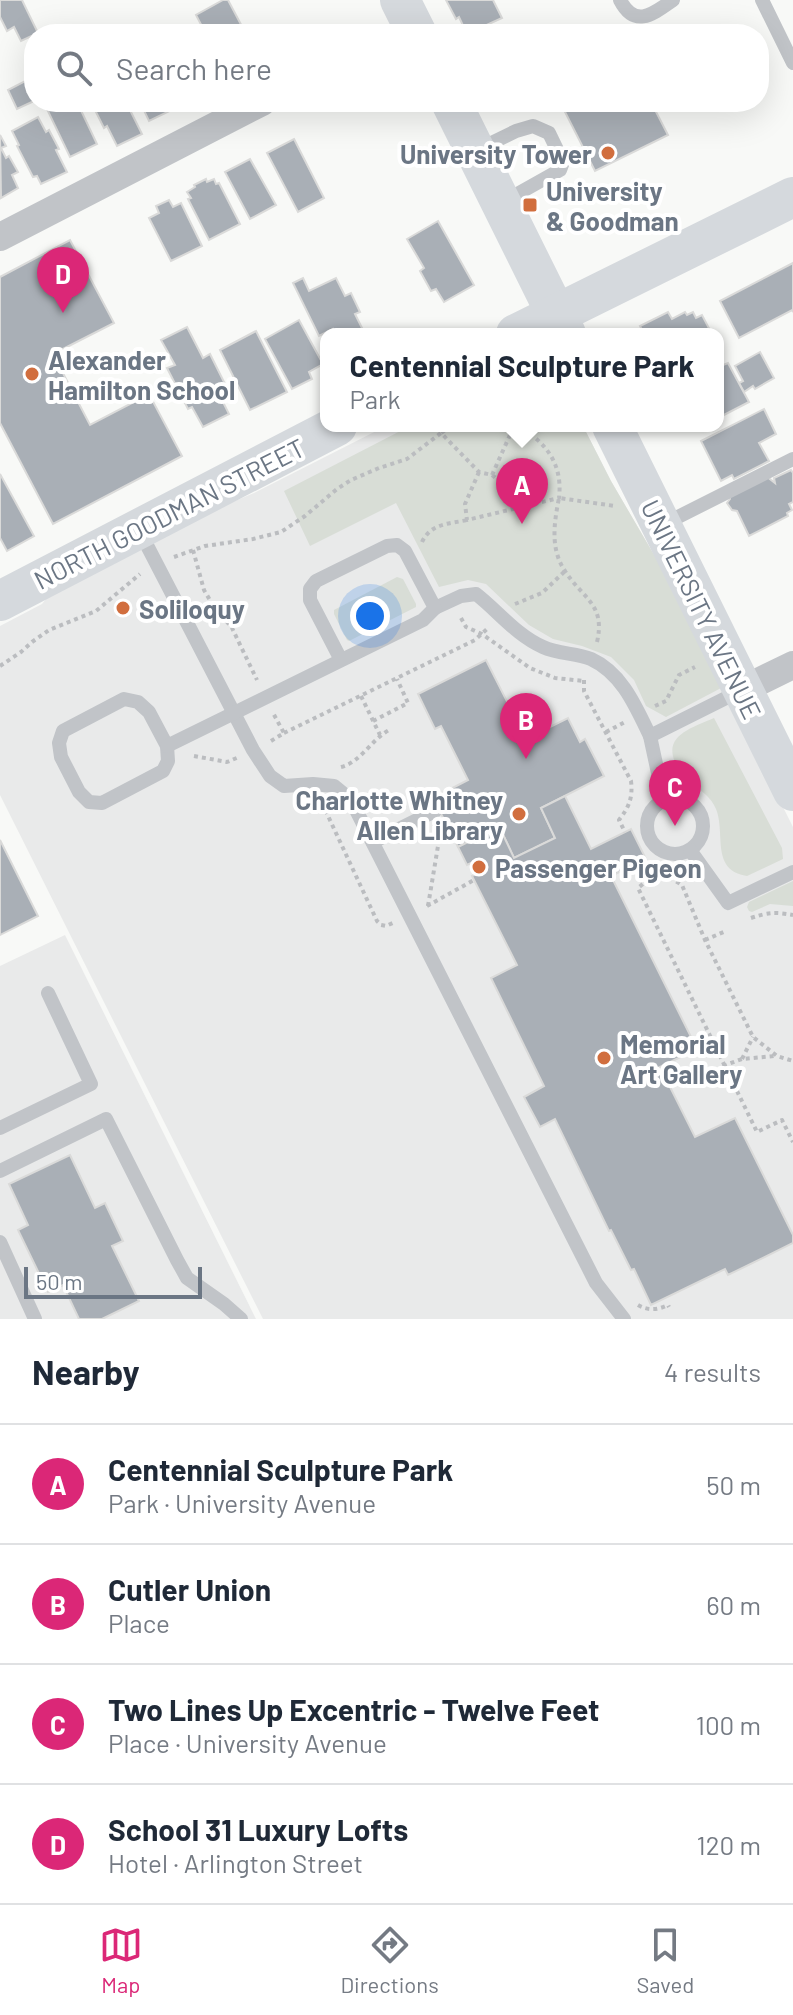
<!DOCTYPE html>
<html lang="en">
<head>
<meta charset="utf-8">
<style>
	:root { --surface:#fff; --page:#f2f2f3; --text:#1f2937; --muted:#747a83; --line:#e0e1e3; --accent:#db2777 }
	body { margin:0; font-family:Barlow,sans-serif; background:var(--page); color:var(--text) }
	.scale { position:absolute; left:24px; bottom:20px; width:178px; box-sizing:border-box; padding-left:8px; border:4px solid #6b7684; border-top:0; font-size:22px; line-height:28px; white-space:nowrap; color:#6b7684; -webkit-text-stroke:6px #fff; paint-order:stroke }
	.you { position:absolute; left:370px; top:616px; width:28px; height:28px; margin:-20px; border:6px solid #fff; border-radius:50%; background:#1a73e8; box-shadow:0 0 0 12px #1a73e833 }
	.badge { display:grid; place-items:center; width:52px; height:52px; border-radius:50%; background:var(--accent); color:#fff; font-size:26px; font-weight:700 }
	.pin { position:absolute; translate:-50% -66px; filter:drop-shadow(0 2px 4px #0008) }
	.pin::after { content:''; position:absolute; top:42px; width:28px; height:24px; background:inherit; clip-path:polygon(0 0,100% 0,50% 100%) }
	.popup { position:absolute; left:320px; top:328px; width:404px; height:104px; box-sizing:border-box; display:grid; place-content:center; border-radius:16px; background:var(--surface); filter:drop-shadow(0 2px 6px #0005); font-size:26px; white-space:nowrap; color:var(--muted) }
	.popup b { font-size:30px; color:var(--text) }
	.popup::after { content:''; position:absolute; left:50%; top:100%; margin-left:-16px; border:16px solid transparent; border-top-color:var(--surface) }
	.list { margin:0; padding:0; list-style:none }
	h2 { display:flex; justify-content:space-between; align-items:center; height:104px; margin:0; padding:0 32px; font-size:34px }
	h2 small { font-size:26px; font-weight:400; color:var(--muted) }
	.list li { display:grid; grid-template-columns:52px 1fr auto; gap:24px; align-items:center; box-sizing:border-box; height:120px; padding:0 32px; border-top:2px solid var(--line) }
	.list b { display:block; font-size:30px; white-space:nowrap }
	.list p { margin:0; font-size:26px; white-space:nowrap; color:var(--muted) }
	.list em { font-size:26px; font-style:normal; color:var(--muted) }
	.icon { flex:none; width:44px; height:44px; fill:none; stroke:currentColor; stroke-width:2; stroke-linecap:round; stroke-linejoin:round }
	.map { position:relative; flex:none; width:793px; height:1319px; overflow:hidden }
	.search { position:absolute; background:var(--surface); box-shadow:0 8px 32px #0002; left:24px; right:24px; top:24px; height:88px; display:flex; align-items:center; gap:20px; box-sizing:border-box; padding:0 28px; border-radius:32px; color:var(--muted); font-size:30px }
	.sheet { height:584px; background:var(--surface) }
	nav { display:flex; justify-content:space-around; align-items:center; box-sizing:border-box; height:112px; border-top:2px solid var(--line); background:var(--surface); font-size:22px; color:var(--muted) }
	nav a { display:grid; justify-items:center; gap:4px }
	nav .on { color:var(--accent) }
	.map>svg:first-child { display:block }
	.built { fill:#e9eaea }
	.green { fill:#d8ddd6 }
	.building { fill:#a9afb6; stroke:#dadad9; stroke-width:2 }
	.lines { fill:none; stroke-linecap:round; stroke-linejoin:round }
	.path { stroke:#bbbdc0; stroke-width:4; stroke-dasharray:4 4; stroke-linecap:butt }
	.service { stroke:#c1c4c8; stroke-width:14 }
	.minor { stroke:#c1c4c8; stroke-width:28 }
	.secondary { stroke:#d5d9dd; stroke-width:40 }
	.poi-dot { fill:#d16e3e; stroke:#fff; stroke-width:3 }
	.labels { text-anchor:middle; dominant-baseline:central; stroke-width:8; stroke-linejoin:round; paint-order:stroke }
	.poi-label { font-size:26px; font-weight:bold; fill:#6b7684; stroke:#fff; text-anchor:start }
	.street-label { font-size:26px; fill:#6b7684; stroke:#fff }
</style>
</head>
<body>
<div class="map">
<svg width="793" height="1319" viewBox="0 0 793 1319">
	<rect width="100%" height="100%" fill="#f8f9f7"/>
	<!-- built -->
	<g class="built">
		<polygon points="386,426 583,426 611,481 674,589 793,827 793,1319 263,1319 0,795 0,626 42,604 50,594 171,528 254,493"/>
		<polygon points="65,935 256,1319 0,1319 0,966"/>
	</g>
	<!-- green -->
	<g class="green">
		<polygon points="410,426 583,426 611,481 674,589 723,687 666,717 646,706 634,680 611,657 582,646 553,639 529,625 486,584 468,580 439,587 396,503 310,546 284,491"/>
		<polygon points="397,577 403,579 416,604 416,607 349,641 347,640 334,614 334,610"/>
		<path d="M714,718L782,848L783,859L747,876C710,870 726,834 716,809C711,797 700,790 691,782C684,777 679,770 675,762C663,735 694,727 714,718Z"/>
		<polygon points="793,881 793,906 770,904 752,912 749,911 747,907 749,902"/>
	</g>
	<!-- building -->
	<g class="building">
		<polygon points="0,0 22,0 38,33 21,41 14,27 7,31 0,17"/>
		<polygon points="223,0 228,0 246,34 206,34 196,15"/>
		<polygon points="446,0 493,0 502,18 467,34 459,17 456,19"/>
		<polygon points="29,79 34,89 34,101 17,109 8,90"/>
		<polygon points="57,102 77,102 97,144 70,157 46,107"/>
		<polygon points="91,102 126,102 142,134 117,146 107,126 104,128"/>
		<polygon points="140,102 179,102 180,106 149,121"/>
		<polygon points="560,102 651,102 668,135 595,171"/>
		<polygon points="38,117 46,132 49,130 59,149 56,150 67,172 41,184 37,176 33,177 17,146 19,145 12,131"/>
		<polygon points="0,135 6,146 1,148 6,158 9,156 18,172 12,175 18,188 1,198"/>
		<polygon points="294,139 324,198 298,212 267,153"/>
		<polygon points="250,159 276,205 250,219 225,172"/>
		<polygon points="206,179 207,182 214,179 216,184 219,183 240,224 209,240 188,199 191,198 187,192 195,187 194,185"/>
		<polygon points="169,200 173,207 181,203 202,246 171,261 149,218 159,213 156,206"/>
		<polygon points="438,221 474,285 444,302 436,289 431,291 420,271 424,268 407,239"/>
		<polygon points="70,240 114,323 53,354 90,425 149,394 182,456 53,524 0,423 0,277"/>
		<polygon points="793,263 793,312 792,310 739,338 720,301"/>
		<polygon points="303,278 309,291 336,278 345,296 351,293 360,312 355,314 365,334 335,334 333,329 319,336 293,283"/>
		<polygon points="668,312 672,319 685,312 687,315 693,312 696,318 702,315 712,334 644,334 640,326"/>
		<polygon points="299,320 323,364 309,372 312,379 292,389 265,339"/>
		<polygon points="187,327 203,358 210,354 225,384 216,388 229,414 203,427 192,407 188,409 167,368 175,365 161,340"/>
		<polygon points="256,331 287,392 250,410 220,350"/>
		<polygon points="760,352 774,378 755,389 753,386 744,392 739,383 743,381 735,366"/>
		<polygon points="728,363 749,402 718,418 718,367"/>
		<polygon points="764,409 776,434 759,443 769,461 734,479 732,475 721,481 701,441"/>
		<polygon points="791,470 793,473 793,502 789,504 792,510 787,513 788,516 749,536 737,511 732,510 727,503 730,499 729,497 766,476 775,483 774,478"/>
		<polygon points="0,474 34,536 7,551 0,538"/>
		<polygon points="486,660 526,739 568,718 580,742 585,739 604,776 541,808 555,838 514,858 499,826 458,847 433,798 468,780 441,726 435,729 418,694"/>
		<polygon points="565,796 591,849 631,829 646,859 611,876 697,1049 660,1067 695,1137 735,1118 793,1235 793,1243 728,1275 725,1269 651,1305 634,1269 631,1270 611,1230 609,1231 555,1119 540,1127 524,1097 544,1086 491,978 517,965 472,876 484,870 479,859 467,865 458,847 499,826 514,858 555,838 541,808"/>
		<polygon points="0,840 38,916 0,935"/>
		<polygon points="70,1155 95,1208 105,1203 123,1241 112,1246 139,1301 102,1319 79,1319 63,1285 48,1292 18,1230 28,1225 9,1184"/>
	</g>
	<g class="lines">
		<!-- path -->
		<g class="path">
			<polyline points="451,426 441,433 479,472 492,475 499,481 512,502 514,509"/>
			<path d="M479,472L465,504L467,520L559,498C563,464 546,442 518,426"/>
			<polyline points="492,475 514,426"/>
			<path d="M422,542C431,523 449,524 467,520"/>
			<polyline points="193,550 204,590 211,602 232,628 257,680"/>
			<polyline points="174,557 205,546 253,539 281,532 305,516 337,489 351,480 379,468 407,459 441,433"/>
			<polyline points="515,604 542,593 564,572"/>
			<polyline points="461,618 466,627 482,634 530,668 555,678 584,681"/>
			<path d="M597,642C606,604 582,598 565,571C550,549 554,523 559,498L615,506"/>
			<polyline points="0,666 21,652 32,642 49,630 96,611 140,574"/>
			<path d="M584,680V691L631,781C633,798 629,807 619,820L625,832"/>
			<polyline points="361,696 380,735"/>
			<polyline points="655,706 666,701 679,675 695,667"/>
			<polyline points="373,721 408,703 397,679"/>
			<polyline points="606,732 625,722"/>
			<polyline points="284,733 475,640 488,628"/>
			<polyline points="271,741 284,733 273,713"/>
			<polyline points="194,756 227,762 239,757"/>
			<path d="M341,767C361,762 371,740 389,730"/>
			<polyline points="322,803 377,921 381,925 386,926 395,922"/>
			<polyline points="640,862 649,879 662,876 672,879 682,885 705,940 753,1037 777,1056 793,1061"/>
			<polyline points="649,879 638,888 757,1132 782,1120 793,1142"/>
			<polyline points="427,906 474,880"/>
			<polyline points="428,906 441,828"/>
			<path d="M751,918C769,912 775,912 793,915"/>
			<polyline points="705,940 726,931"/>
			<polyline points="742,1059 753,1037"/>
			<polyline points="723,1066 742,1059 775,1056"/>
			<path d="M638,1305C648,1311 658,1310 668,1305L669,1307"/>
		</g>
		<!-- service -->
		<g class="service">
			<path d="M620,0C635,29 653,14 673,0"/>
			<polyline points="762,0 793,63"/>
			<polyline points="477,150 516,131 533,126 549,133 563,162 560,170 505,201"/>
			<polyline points="662,525 793,459"/>
			<polyline points="139,530 253,750 270,776 284,786 313,784 334,786 351,800 596,1283 624,1319"/>
			<path d="M435,608L461,596L476,594C498,611 516,635 543,647C558,654 576,653 591,659C622,673 636,707 650,736"/>
			<polygon points="124,699 138,702 149,712 167,746 168,761 163,771 102,803 89,802 79,792 61,757 59,743 63,731"/>
			<polyline points="167,746 423,620 435,608 405,551 397,545 387,546 316,581 310,589 310,600 341,660"/>
			<circle cx="675" cy="826" r="28"/>
			<polyline points="664,801 650,736 740,691"/>
			<polyline points="373,842 435,811"/>
			<polyline points="690,850 728,903 793,872"/>
			<polyline points="0,1128 91,1084 48,993"/>
			<polyline points="0,1171 106,1119 177,1260 187,1278 224,1304 241,1319"/>
			<polyline points="0,1242 35,1319"/>
		</g>
		<!-- minor -->
		<g class="minor">
			<polyline points="0,237 262,102"/>
			<polyline points="742,690 793,665"/>
		</g>
		<!-- secondary -->
		<g class="secondary">
			<polyline points="400,0 417,34"/>
			<polyline points="451,102 566,334"/>
			<polyline points="516,334 793,197"/>
			<polyline points="612,426 793,791"/>
			<polyline points="0,601 337,426"/>
		</g>
	</g>
	<!-- markers -->
	<g class="poi-dot">
		<circle cx="608" cy="153" r="8"/>
		<rect x="522" y="197" width="16" height="16" rx="4"/>
		<circle cx="32" cy="374" r="8"/>
		<circle cx="123" cy="608" r="8"/>
		<circle cx="519" cy="814" r="8"/>
		<circle cx="479" cy="867" r="8"/>
		<circle cx="604" cy="1058" r="8"/>
	</g>
	<g class="labels">
		<!-- poi labels -->
		<g class="poi-label">
			<text x="592" y="153" text-anchor="end">University Tower</text>
			<text x="546" y="190">University<tspan x="546" dy="30">&amp; Goodman</tspan></text>
			<text x="48" y="359">Alexander<tspan x="48" dy="30">Hamilton School</tspan></text>
			<text x="139" y="608">Soliloquy</text>
			<text x="503" y="799" text-anchor="end">Charlotte Whitney<tspan x="503" dy="30">Allen Library</tspan></text>
			<text x="495" y="867">Passenger Pigeon</text>
			<text x="620" y="1043">Memorial<tspan x="620" dy="30">Art Gallery</tspan></text>
		</g>
		<!-- street labels -->
		<g class="street-label">
			<text transform="translate(169 513) rotate(-27)">NORTH GOODMAN STREET</text>
			<text transform="translate(702 609) rotate(64)">UNIVERSITY AVENUE</text>
		</g>
	</g>
</svg>
<div class="scale">50 m</div>
<div class="you"></div>
<div class="pin badge" style="left:522px;top:524px">A</div>
<div class="popup"><b>Centennial Sculpture Park</b>Park</div>
<div class="pin badge" style="left:526px;top:759px">B</div>
<div class="pin badge" style="left:675px;top:826px">C</div>
<div class="pin badge" style="left:63px;top:313px">D</div>
<div class="search"><svg class="icon" aria-label="search" viewBox="0 0 24 24"><circle cx="10" cy="10" r="6"/><path d="M15 15l6 6"/></svg>Search here</div>
</div>
<section class="sheet">
<h2>Nearby<small>4 results</small></h2>
<ul class="list">
<li><span class="badge">A</span><div><b>Centennial Sculpture Park</b><p>Park · University Avenue</p></div><em>50 m</em></li>
<li><span class="badge">B</span><div><b>Cutler Union</b><p>Place</p></div><em>60 m</em></li>
<li><span class="badge">C</span><div><b>Two Lines Up Excentric - Twelve Feet</b><p>Place · University Avenue</p></div><em>100 m</em></li>
<li><span class="badge">D</span><div><b>School 31 Luxury Lofts</b><p>Hotel · Arlington Street</p></div><em>120 m</em></li>
</ul>
</section>
<nav>
<a class="on"><svg class="icon" aria-label="map" viewBox="0 0 24 24"><path d="M3 6l6-2 6 2 6-2v14l-6 2-6-2-6 2zM9 4v14M15 6v14"/></svg>Map</a>
<a><svg class="icon" aria-label="directions" viewBox="0 0 24 24"><path d="M12 3l9 9-9 9-9-9zM9 14v-3h6M13 9l2 2-2 2"/></svg>Directions</a>
<a><svg class="icon" aria-label="saved" viewBox="0 0 24 24"><path d="M7 4h10v16l-5-4-5 4z"/></svg>Saved</a>
</nav>
</body>
</html>
